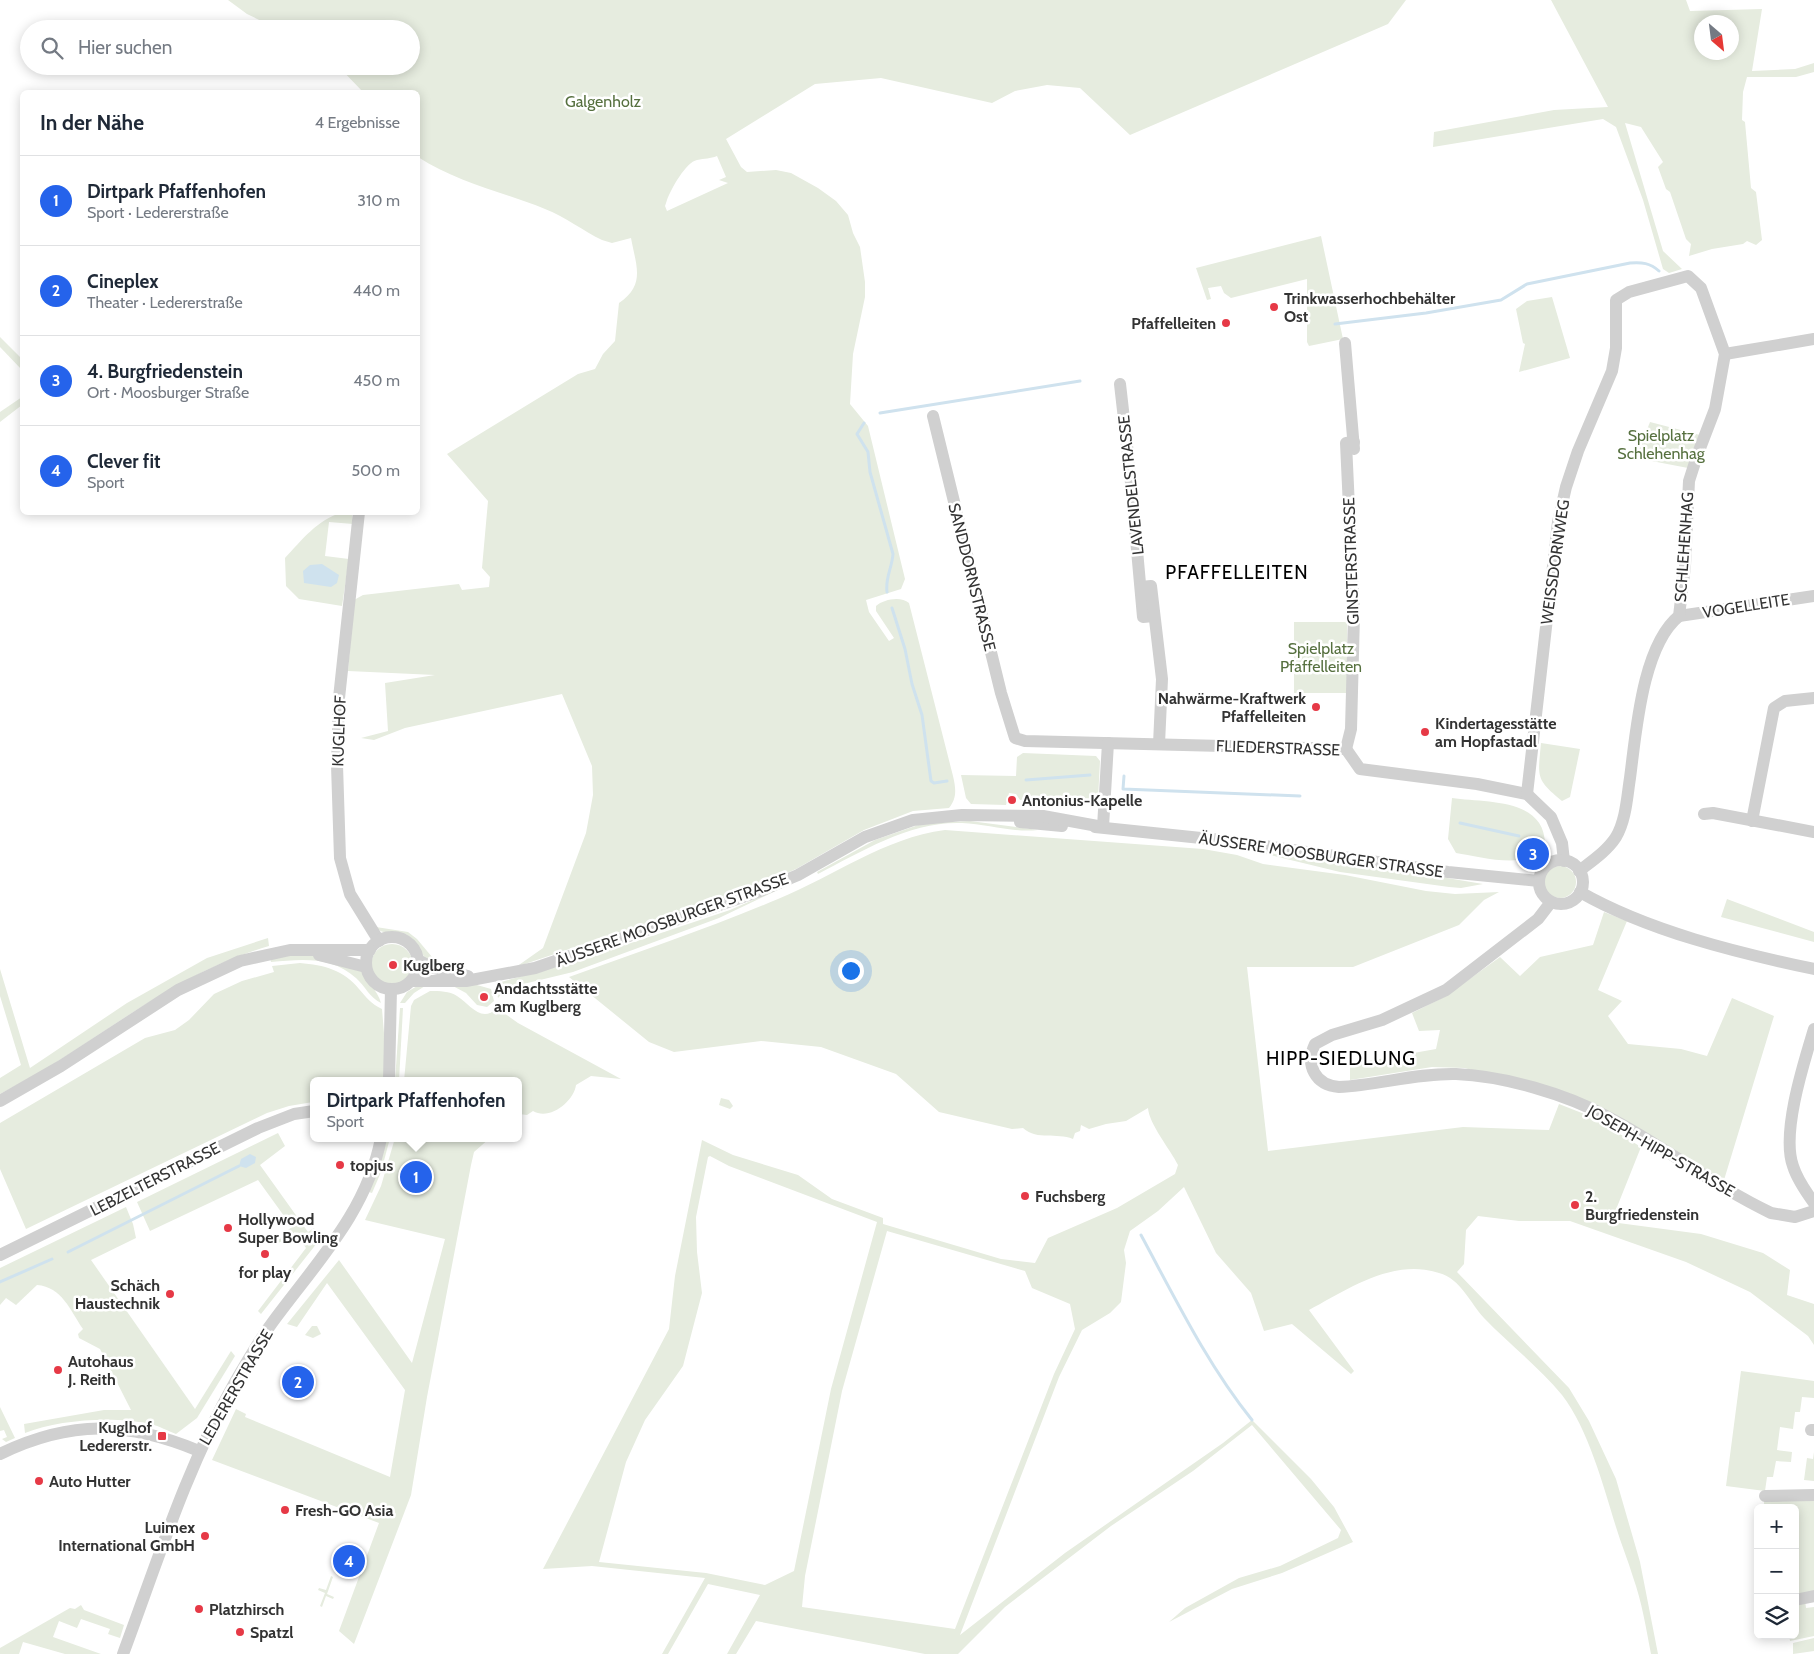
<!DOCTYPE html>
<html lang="de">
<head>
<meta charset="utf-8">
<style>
	:root { --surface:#fff; --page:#f6f6f7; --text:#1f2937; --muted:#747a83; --line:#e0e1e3; --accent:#2563eb }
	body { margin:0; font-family:Cabin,sans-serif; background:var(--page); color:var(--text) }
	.controls { position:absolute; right:15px; bottom:15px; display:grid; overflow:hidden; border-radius:8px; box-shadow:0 2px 12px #0003 }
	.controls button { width:45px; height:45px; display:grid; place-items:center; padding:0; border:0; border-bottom:1px solid var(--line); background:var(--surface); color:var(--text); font:25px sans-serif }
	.compass { position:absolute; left:1694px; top:15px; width:45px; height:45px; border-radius:50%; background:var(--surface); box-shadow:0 2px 12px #0003; rotate:152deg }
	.you { position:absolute; left:850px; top:970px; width:18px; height:18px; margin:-12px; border:4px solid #fff; border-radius:50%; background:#1a73e8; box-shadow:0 0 0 8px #1a73e833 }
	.badge { display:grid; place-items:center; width:32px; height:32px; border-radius:50%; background:var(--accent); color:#fff; font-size:16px; font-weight:700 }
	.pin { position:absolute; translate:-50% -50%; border:2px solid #fff; box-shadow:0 1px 5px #0006 }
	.popup { position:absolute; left:310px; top:1077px; width:212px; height:65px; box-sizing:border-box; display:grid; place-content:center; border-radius:8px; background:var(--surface); filter:drop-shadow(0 1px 4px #0005); font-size:16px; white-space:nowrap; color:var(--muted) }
	.popup b { font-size:19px; color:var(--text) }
	.popup::after { content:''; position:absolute; left:50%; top:100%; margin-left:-10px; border:10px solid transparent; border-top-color:var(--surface) }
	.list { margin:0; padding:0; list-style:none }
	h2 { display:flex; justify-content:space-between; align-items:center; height:65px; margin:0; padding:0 20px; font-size:21px }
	h2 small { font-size:16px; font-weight:400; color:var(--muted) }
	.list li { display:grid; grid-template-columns:32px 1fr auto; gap:15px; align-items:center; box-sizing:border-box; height:90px; padding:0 20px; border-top:1px solid var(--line) }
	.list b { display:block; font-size:19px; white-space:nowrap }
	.list p { margin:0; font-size:16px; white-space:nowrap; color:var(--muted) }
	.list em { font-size:16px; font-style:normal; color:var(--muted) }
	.icon { flex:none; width:28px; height:28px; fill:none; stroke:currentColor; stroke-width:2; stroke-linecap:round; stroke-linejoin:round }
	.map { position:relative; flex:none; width:1814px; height:1654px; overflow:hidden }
	.search { position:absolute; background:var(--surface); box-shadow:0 2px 12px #0003; left:20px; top:20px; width:400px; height:55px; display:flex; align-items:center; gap:12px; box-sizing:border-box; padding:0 18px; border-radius:28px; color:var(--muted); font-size:19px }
	.panel { position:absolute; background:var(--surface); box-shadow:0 2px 12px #0003; left:20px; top:90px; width:400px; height:425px; border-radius:8px }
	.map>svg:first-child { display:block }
	.green { fill:#e6ecdf; fill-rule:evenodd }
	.water { fill:#cfe2ee }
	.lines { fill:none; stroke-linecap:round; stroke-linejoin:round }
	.stream { stroke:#cfe2ee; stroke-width:3 }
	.minor { stroke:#d0d0d0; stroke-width:12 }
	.poi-dot { fill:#e63946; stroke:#fff; stroke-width:2 }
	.labels { text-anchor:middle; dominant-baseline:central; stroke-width:5; stroke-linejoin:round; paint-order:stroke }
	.park-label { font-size:16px; fill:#56703f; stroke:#fff }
	.poi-label { font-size:16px; font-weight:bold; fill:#333; stroke:#fff; text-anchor:start }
	.street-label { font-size:16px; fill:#333; stroke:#fff }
	.quarter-label { font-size:19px; letter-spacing:1px; fill:#000; stroke:#fff }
</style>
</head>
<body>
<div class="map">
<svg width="1814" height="1654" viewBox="0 0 1814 1654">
	<rect width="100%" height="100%" fill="#fff"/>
	<!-- green -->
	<g class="green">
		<path d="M228,0H1406L1388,24L1130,135L1080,88L1047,85L1015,91L992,103L881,78L815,84L726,139L741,167L747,172L776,170L791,173L818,188L836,201L848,215L853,233L860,247L865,282V297L853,354L850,404L868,426L905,579L901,589L866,600L869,612L889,641L894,638L876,611V606C884,599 901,596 909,603L953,776C956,789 957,798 949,808L913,811L864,830L796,869L759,885L516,967L543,948L586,833L593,795L592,766L562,694L405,728L374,740L361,738L388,731L385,683L435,675L348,671L354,600L363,595L459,584L462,590L489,587L490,577L482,568L488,501L447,454L578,374L595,369L603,354L615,341L619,303C646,284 636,266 631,238L612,243L602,240C583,231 566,217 545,209C503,192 456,182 418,157V92H363L338,66H411V29H278L247,14ZM717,156L726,177L719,180L728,183L667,211L665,206L667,200C671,189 686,162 697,160C705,158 710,159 717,156Z"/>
		<path d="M1551,0H1686L1690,11L1762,9L1752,71L1795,69L1814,63V72L1796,77H1747L1743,92L1742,120L1745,122L1751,188L1756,192L1762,240L1756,245L1747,241L1743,244L1712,249L1689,256L1691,244L1686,239L1670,192L1666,189L1658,167L1663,162L1641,127L1625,123L1663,251L1682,269L1669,273L1663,269L1643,200L1616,127L1603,119L1433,147L1434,132L1554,110L1608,107ZM1732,22V52H1702V22Z"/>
		<polygon points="1321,236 1343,339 1309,346 1307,342 1307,279 1231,298 1224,293 1221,286 1208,288 1211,299 1207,300 1196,268"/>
		<polygon points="1552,297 1570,358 1519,372 1525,344 1523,343 1516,309 1527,301"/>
		<polygon points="0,337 22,359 22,370 0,347"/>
		<polygon points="22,397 22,405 0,422 0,412"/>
		<polygon points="1650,422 1700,435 1688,468 1636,458"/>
		<path d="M341,513H352L353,524L329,522L325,556L349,559L342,606L299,599L286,586L285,558C301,541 318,519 341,513Z"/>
		<polygon points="1294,622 1347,622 1348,693 1294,693"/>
		<path d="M1541,743L1580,749L1570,797L1562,801C1535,779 1538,777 1541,743Z"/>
		<polygon points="1023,753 1096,756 1100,761 1098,799 1091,803 1020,800 1016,794 1009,793 1006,805 971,804 966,798 961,775 1016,776 1017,757"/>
		<path d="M1452,798C1485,803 1546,797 1545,846C1530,871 1481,857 1456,853L1448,839Z"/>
		<path d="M970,821L1038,830C1013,833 987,824 962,823C911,821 862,851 818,874L817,872L875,840L924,823Z"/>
		<path d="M945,830L1203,849L1237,855L1263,864L1345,875L1426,891L1455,894L1499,892L1484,900L1459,925L1353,967H1247L1268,1151L1463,1127L1549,1130L1559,1104L1592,1117L1641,1147L1611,1222L1701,1234L1763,1253L1790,1270L1787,1295L1814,1304V1345L1808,1336L1750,1292L1686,1262L1570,1221H1519L1478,1216L1466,1230L1464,1264L1457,1272L1569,1388L1589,1421L1616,1479L1640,1562L1658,1654H1651C1646,1628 1642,1602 1633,1577C1628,1560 1621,1544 1616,1527C1604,1488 1588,1428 1562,1395C1539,1367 1509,1344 1484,1318C1470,1303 1461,1279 1439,1273C1393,1258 1348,1289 1309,1310L1354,1371L1351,1374L1292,1324L1264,1331L1251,1293L1216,1253L1184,1187L1158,1211L1130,1231L1124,1250L1126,1263L1121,1302L1110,1313L1082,1330L1059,1377L960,1635L1065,1553L1223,1443L1252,1420L1311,1479L1334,1507L1353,1542L1282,1573L1232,1589L1169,1622L1185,1608L1239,1578L1280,1566L1338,1538L1341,1530L1252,1425L1193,1471L1111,1526L1005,1607L958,1654H925L756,1621L736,1654H727L760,1595L708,1584L668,1654H662L705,1578L592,1566L543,1569L669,1329L675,1276L702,1140L733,1155L798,1175L832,1199L883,1218V1224L1001,1259L1035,1263L1048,1238L1117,1208L1175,1174L1178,1165C1170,1149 1149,1124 1148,1108L1126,1121L1106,1124L1089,1129L1081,1125L1080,1131L1075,1133L1073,1139C1056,1132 1038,1141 1023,1128L1012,1129L939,1112L896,1074L821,1047L761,1041L674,1052L649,1042L569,977C639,952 709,928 778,899C834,876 884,838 945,830ZM710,1156L729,1166L877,1222L831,1389L794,1571L765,1585L706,1573L599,1562L626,1462L645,1420L683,1366L702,1293L697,1252L696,1217L708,1157ZM887,1231L1025,1271L1032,1288L1070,1304L1075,1329L1054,1374L955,1629L802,1607L805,1576L842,1391Z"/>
		<polygon points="1261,847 1483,884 1461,888 1449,887 1340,872 1266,854"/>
		<circle cx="1560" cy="882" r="16"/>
		<polygon points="801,879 719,918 573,972 507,988 498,998 497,993 501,982 580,960 730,910"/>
		<polygon points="1727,899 1814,932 1814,942 1721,917"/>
		<polygon points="1604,912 1627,921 1598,990 1622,1001 1608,1016 1628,1044 1681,1049 1707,1056 1732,998 1774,1016 1724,1180 1611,1115 1465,1068 1432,1067 1350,1080 1350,1062 1357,1063 1436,1049 1440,1030 1419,1031 1412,1013 1446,996 1500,957 1520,976 1540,957 1593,945"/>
		<path d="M376,927L408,932L417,939L432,957V964C420,957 419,940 405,934C396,931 382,936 376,927Z"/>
		<path d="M268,938L269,946C193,968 131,1014 66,1056C45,1070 22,1082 0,1094V1078L21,1065L0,996V969L30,1068L127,1003L207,958Z"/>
		<circle cx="392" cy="965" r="21"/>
		<path d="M301,954L326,958L358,966C365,979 378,991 381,1003C370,998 365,986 356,978C332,956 302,959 271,962L270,958Z"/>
		<path d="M300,963C324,965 344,970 359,989C367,998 371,1004 382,1009L386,1057L384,1081H314L313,1102L289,1106L267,1113L26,1229L0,1169V1123L145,1038L175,1030L189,1020L214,994L242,981L274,972L272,966Z"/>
		<polygon points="419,985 425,986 414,993 405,1003 400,1003 407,992"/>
		<polygon points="451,985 477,985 491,989 494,1001 487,1007 477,1005 466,993"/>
		<path d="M430,991C440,991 449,991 457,996C470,1004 481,1024 497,1008L518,1023L621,1079L591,1076L576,1085C574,1101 550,1121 533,1111L527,1115L519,1114L518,1081H404L411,1006L414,1000Z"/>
		<polygon points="400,1008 403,1008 399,1081 395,1081"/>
		<polygon points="721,1098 729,1100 733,1106 730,1109 719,1105"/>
		<polygon points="278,1133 285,1146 260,1165 308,1232 314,1228 321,1238 261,1314 258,1311 306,1248 295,1232 277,1244 274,1240 292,1227 258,1180 150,1231 137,1202"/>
		<polygon points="387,1138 390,1138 381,1172 372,1193 369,1192"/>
		<polygon points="395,1138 490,1138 474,1152 471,1165 427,1397 411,1495 354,1644 339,1631 379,1523 212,1460 236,1409 246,1414 245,1417 390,1477 405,1390 327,1283 297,1327 287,1324 339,1260 412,1363 445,1239 365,1220 381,1186"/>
		<path d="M126,1207L133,1224L136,1238L91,1260L195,1409L231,1351L235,1356L197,1418L176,1434C168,1431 159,1426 151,1424C115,1416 59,1419 25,1433L24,1424L104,1410H131L100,1349L79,1338L78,1334L83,1329C70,1310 62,1287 37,1285L16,1305L6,1298L0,1305V1268Z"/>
		<polygon points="312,1326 317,1326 321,1334 313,1338 305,1335"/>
		<polygon points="1741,1371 1814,1381 1814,1398 1802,1397 1800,1412 1795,1412 1793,1429 1780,1427 1777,1450 1792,1452 1791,1462 1776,1461 1773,1477 1767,1477 1765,1491 1726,1486"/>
		<polygon points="0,1407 15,1438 6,1442 2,1439 7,1437 4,1430 0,1431"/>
		<polygon points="1814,1452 1814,1490 1814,1481 1804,1480 1807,1458 1813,1459"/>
		<polygon points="1764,1500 1814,1500 1814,1591 1797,1594 1795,1508 1764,1508"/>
		<polygon points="331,1576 333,1577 327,1594 334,1597 333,1599 326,1596 322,1607 320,1606 325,1593 318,1590 319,1588 326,1590"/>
		<polygon points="1805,1600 1806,1608 1814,1607 1814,1636 1790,1641 1789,1635 1795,1635 1795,1602"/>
		<polygon points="81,1605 84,1610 124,1625 120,1638 108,1634 110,1629 81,1619 77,1628 59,1621 53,1637 101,1654 65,1654 23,1642 19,1654 0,1654 0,1648 70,1608 75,1609"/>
		<polygon points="1814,1638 1814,1651 1793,1654 1793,1643"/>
	</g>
	<!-- water -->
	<g class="water">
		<polygon points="322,564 339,575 337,583 331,587 304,583 303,571 310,565"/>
		<polygon points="250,1154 256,1157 255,1163 246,1168 239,1166 241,1159"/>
	</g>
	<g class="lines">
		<!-- stream -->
		<g class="stream">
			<path d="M1335,324L1426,313L1501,300L1527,284L1630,263C1642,262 1650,263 1659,271"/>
			<polyline points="880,413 1080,381"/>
			<path d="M864,423L857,434L868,452L870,472L893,554C892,568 885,578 887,592"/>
			<polyline points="892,608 905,649 912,684 922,715 931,781 934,783 947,781"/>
			<polyline points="1124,776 1123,789 1300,796"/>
			<polyline points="1026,780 1090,775"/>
			<polyline points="1460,823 1519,836"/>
			<path d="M1141,1235C1175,1298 1207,1364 1252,1420"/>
			<polyline points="68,1252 239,1166"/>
			<polyline points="0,1282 52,1259"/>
		</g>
		<!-- minor -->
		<g class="minor">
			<polyline points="1345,343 1354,449"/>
			<polyline points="1725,354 1814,339"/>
			<polyline points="1120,384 1130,472 1143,617 1153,616"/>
			<polyline points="933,416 1001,693 1015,738 1025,741 1346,749 1360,769 1477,784 1527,794 1551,817 1562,843 1564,861"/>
			<polyline points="359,512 339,698 337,765 340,858 350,894 379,941"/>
			<polyline points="1141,587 1151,586 1162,679 1159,744"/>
			<polyline points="1679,616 1814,596"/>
			<polyline points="1346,749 1351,729 1354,615 1346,443 1354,442"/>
			<path d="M1527,794L1558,522L1566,487L1578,451L1612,371L1616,348V300L1629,292L1688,276L1701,288L1725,354L1715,409L1697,456L1689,481L1685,566L1679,616C1642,646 1636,733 1630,778C1627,797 1626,820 1616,837C1607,851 1592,861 1579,871"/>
			<polyline points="1704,814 1713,813 1814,832"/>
			<polyline points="1752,821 1774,708 1785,701 1814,698"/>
			<polyline points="1020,822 1062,826"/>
			<polyline points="1095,827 1230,841 1448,872 1539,881"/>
			<polyline points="1103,827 1108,743"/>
			<circle cx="1561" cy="882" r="22"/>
			<path d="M1580,892C1648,931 1738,953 1814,969"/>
			<path d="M1551,902L1538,919L1446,990L1382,1020L1332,1035L1315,1044C1305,1065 1315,1085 1339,1087C1379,1085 1416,1073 1456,1074C1504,1076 1566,1094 1608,1117C1664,1146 1714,1186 1771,1213L1795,1217L1814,1211"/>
			<circle cx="392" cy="963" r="26"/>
			<polyline points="319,955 366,967"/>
			<polyline points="418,960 433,968 468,976"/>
			<polyline points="411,981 466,981 535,968 760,891 798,875 865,837 913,820 962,815 1043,816 1103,827"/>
			<path d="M1814,1029C1804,1062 1781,1133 1793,1166C1797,1179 1806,1192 1814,1203"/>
			<polyline points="389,1081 391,989"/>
			<polyline points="0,1101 61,1066 178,990 240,961 290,950 370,950"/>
			<polyline points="0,1255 258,1128 294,1114 314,1111"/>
			<polyline points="1811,1430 1814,1430"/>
			<path d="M0,1454C70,1420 128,1421 199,1451"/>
			<polyline points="1765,1496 1814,1495"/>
			<polyline points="1795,1600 1814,1596"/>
			<path d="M123,1654C157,1563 186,1469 234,1384C246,1363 258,1342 272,1323C315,1264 367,1212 381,1138"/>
		</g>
	</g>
	<!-- markers -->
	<g class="poi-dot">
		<circle cx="1274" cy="307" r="5"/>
		<circle cx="1226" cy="323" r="5"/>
		<circle cx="1316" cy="707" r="5"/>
		<circle cx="1425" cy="732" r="5"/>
		<circle cx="1012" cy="800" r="5"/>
		<circle cx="393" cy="965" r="5"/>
		<circle cx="484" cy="997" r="5"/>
		<circle cx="340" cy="1165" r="5"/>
		<circle cx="1025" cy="1196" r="5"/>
		<circle cx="1575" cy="1205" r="5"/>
		<circle cx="228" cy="1228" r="5"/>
		<circle cx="265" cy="1254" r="5"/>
		<circle cx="170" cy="1294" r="5"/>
		<circle cx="58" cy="1370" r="5"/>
		<rect x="157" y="1431" width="10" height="10" rx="2.5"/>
		<circle cx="39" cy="1481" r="5"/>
		<circle cx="285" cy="1510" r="5"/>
		<circle cx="205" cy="1536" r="5"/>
		<circle cx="199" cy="1609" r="5"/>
		<circle cx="240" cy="1632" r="5"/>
	</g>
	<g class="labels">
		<!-- park labels -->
		<g class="park-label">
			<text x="603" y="101">Galgenholz</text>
			<text x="1661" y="435">Spielplatz<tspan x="1661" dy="18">Schlehenhag</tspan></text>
			<text x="1321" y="648">Spielplatz<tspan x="1321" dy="18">Pfaffelleiten</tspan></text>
		</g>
		<!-- poi labels -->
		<g class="poi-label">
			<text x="1284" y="298">Trinkwasserhochbehälter<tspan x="1284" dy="18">Ost</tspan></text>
			<text x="1216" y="323" text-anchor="end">Pfaffelleiten</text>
			<text x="1306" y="698" text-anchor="end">Nahwärme-Kraftwerk<tspan x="1306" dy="18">Pfaffelleiten</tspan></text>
			<text x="1435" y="723">Kindertagesstätte<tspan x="1435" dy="18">am Hopfastadl</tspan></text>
			<text x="1022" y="800">Antonius-Kapelle</text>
			<text x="403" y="965">Kuglberg</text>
			<text x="494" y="988">Andachtsstätte<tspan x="494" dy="18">am Kuglberg</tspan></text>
			<text x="350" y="1165">topjus</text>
			<text x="1035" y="1196">Fuchsberg</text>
			<text x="1585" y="1196">2.<tspan x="1585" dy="18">Burgfriedenstein</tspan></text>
			<text x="238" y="1219">Hollywood<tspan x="238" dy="18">Super Bowling</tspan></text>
			<text x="265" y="1272" text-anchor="middle">for play</text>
			<text x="160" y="1285" text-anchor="end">Schäch<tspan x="160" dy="18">Haustechnik</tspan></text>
			<text x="68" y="1361">Autohaus<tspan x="68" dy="18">J. Reith</tspan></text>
			<text x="152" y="1427" text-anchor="end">Kuglhof<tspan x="152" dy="18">Ledererstr.</tspan></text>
			<text x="49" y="1481">Auto Hutter</text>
			<text x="295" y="1510">Fresh-GO Asia</text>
			<text x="195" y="1527" text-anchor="end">Luimex<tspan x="195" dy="18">International GmbH</tspan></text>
			<text x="209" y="1609">Platzhirsch</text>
			<text x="250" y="1632">Spatzl</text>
		</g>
		<!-- street labels -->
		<g class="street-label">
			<text transform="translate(1131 485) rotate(-96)">LAVENDELSTRASSE</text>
			<text transform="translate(1684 547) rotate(-86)">SCHLEHENHAG</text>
			<text transform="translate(1351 561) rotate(-92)">GINSTERSTRASSE</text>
			<text transform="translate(1555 562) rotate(-82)">WEISSDORNWEG</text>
			<text transform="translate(972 577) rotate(76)">SANDDORNSTRASSE</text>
			<text transform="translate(1746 606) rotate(-9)">VOGELLEITE</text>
			<text transform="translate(339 731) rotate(-88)">KUGLHOF</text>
			<text transform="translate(1278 748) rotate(2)">FLIEDERSTRASSE</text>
			<text transform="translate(1321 855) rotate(8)">ÄUSSERE MOOSBURGER STRASSE</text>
			<text transform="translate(672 920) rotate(-20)">ÄUSSERE MOOSBURGER STRASSE</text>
			<text transform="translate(1661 1151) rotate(30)">JOSEPH-HIPP-STRASSE</text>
			<text transform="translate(155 1179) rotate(-27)">LEBZELTERSTRASSE</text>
			<text transform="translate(236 1387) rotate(-60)">LEDERERSTRASSE</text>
		</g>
		<!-- quarter labels -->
		<g class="quarter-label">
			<text x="1237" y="572">PFAFFELLEITEN</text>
			<text x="1341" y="1058">HIPP-SIEDLUNG</text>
		</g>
	</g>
</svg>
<div class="controls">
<button>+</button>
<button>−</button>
<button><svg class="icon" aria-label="layers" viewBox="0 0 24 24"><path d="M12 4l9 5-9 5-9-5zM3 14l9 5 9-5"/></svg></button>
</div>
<svg class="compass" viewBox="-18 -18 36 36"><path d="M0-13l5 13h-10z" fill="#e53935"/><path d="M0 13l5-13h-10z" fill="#747a83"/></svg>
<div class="you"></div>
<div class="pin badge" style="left:416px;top:1177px">1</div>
<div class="popup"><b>Dirtpark Pfaffenhofen</b>Sport</div>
<div class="pin badge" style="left:298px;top:1382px">2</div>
<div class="pin badge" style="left:1533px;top:854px">3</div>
<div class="pin badge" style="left:349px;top:1561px">4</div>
<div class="search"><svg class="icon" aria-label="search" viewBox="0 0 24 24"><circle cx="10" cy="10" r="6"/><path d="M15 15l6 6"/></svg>Hier suchen</div>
<section class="panel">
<h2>In der Nähe<small>4 Ergebnisse</small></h2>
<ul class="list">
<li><span class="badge">1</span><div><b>Dirtpark Pfaffenhofen</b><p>Sport · Ledererstraße</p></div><em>310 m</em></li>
<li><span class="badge">2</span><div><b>Cineplex</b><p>Theater · Ledererstraße</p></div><em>440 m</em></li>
<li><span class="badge">3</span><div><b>4. Burgfriedenstein</b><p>Ort · Moosburger Straße</p></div><em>450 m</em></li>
<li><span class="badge">4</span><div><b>Clever fit</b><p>Sport</p></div><em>500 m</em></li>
</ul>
</section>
</div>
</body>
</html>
